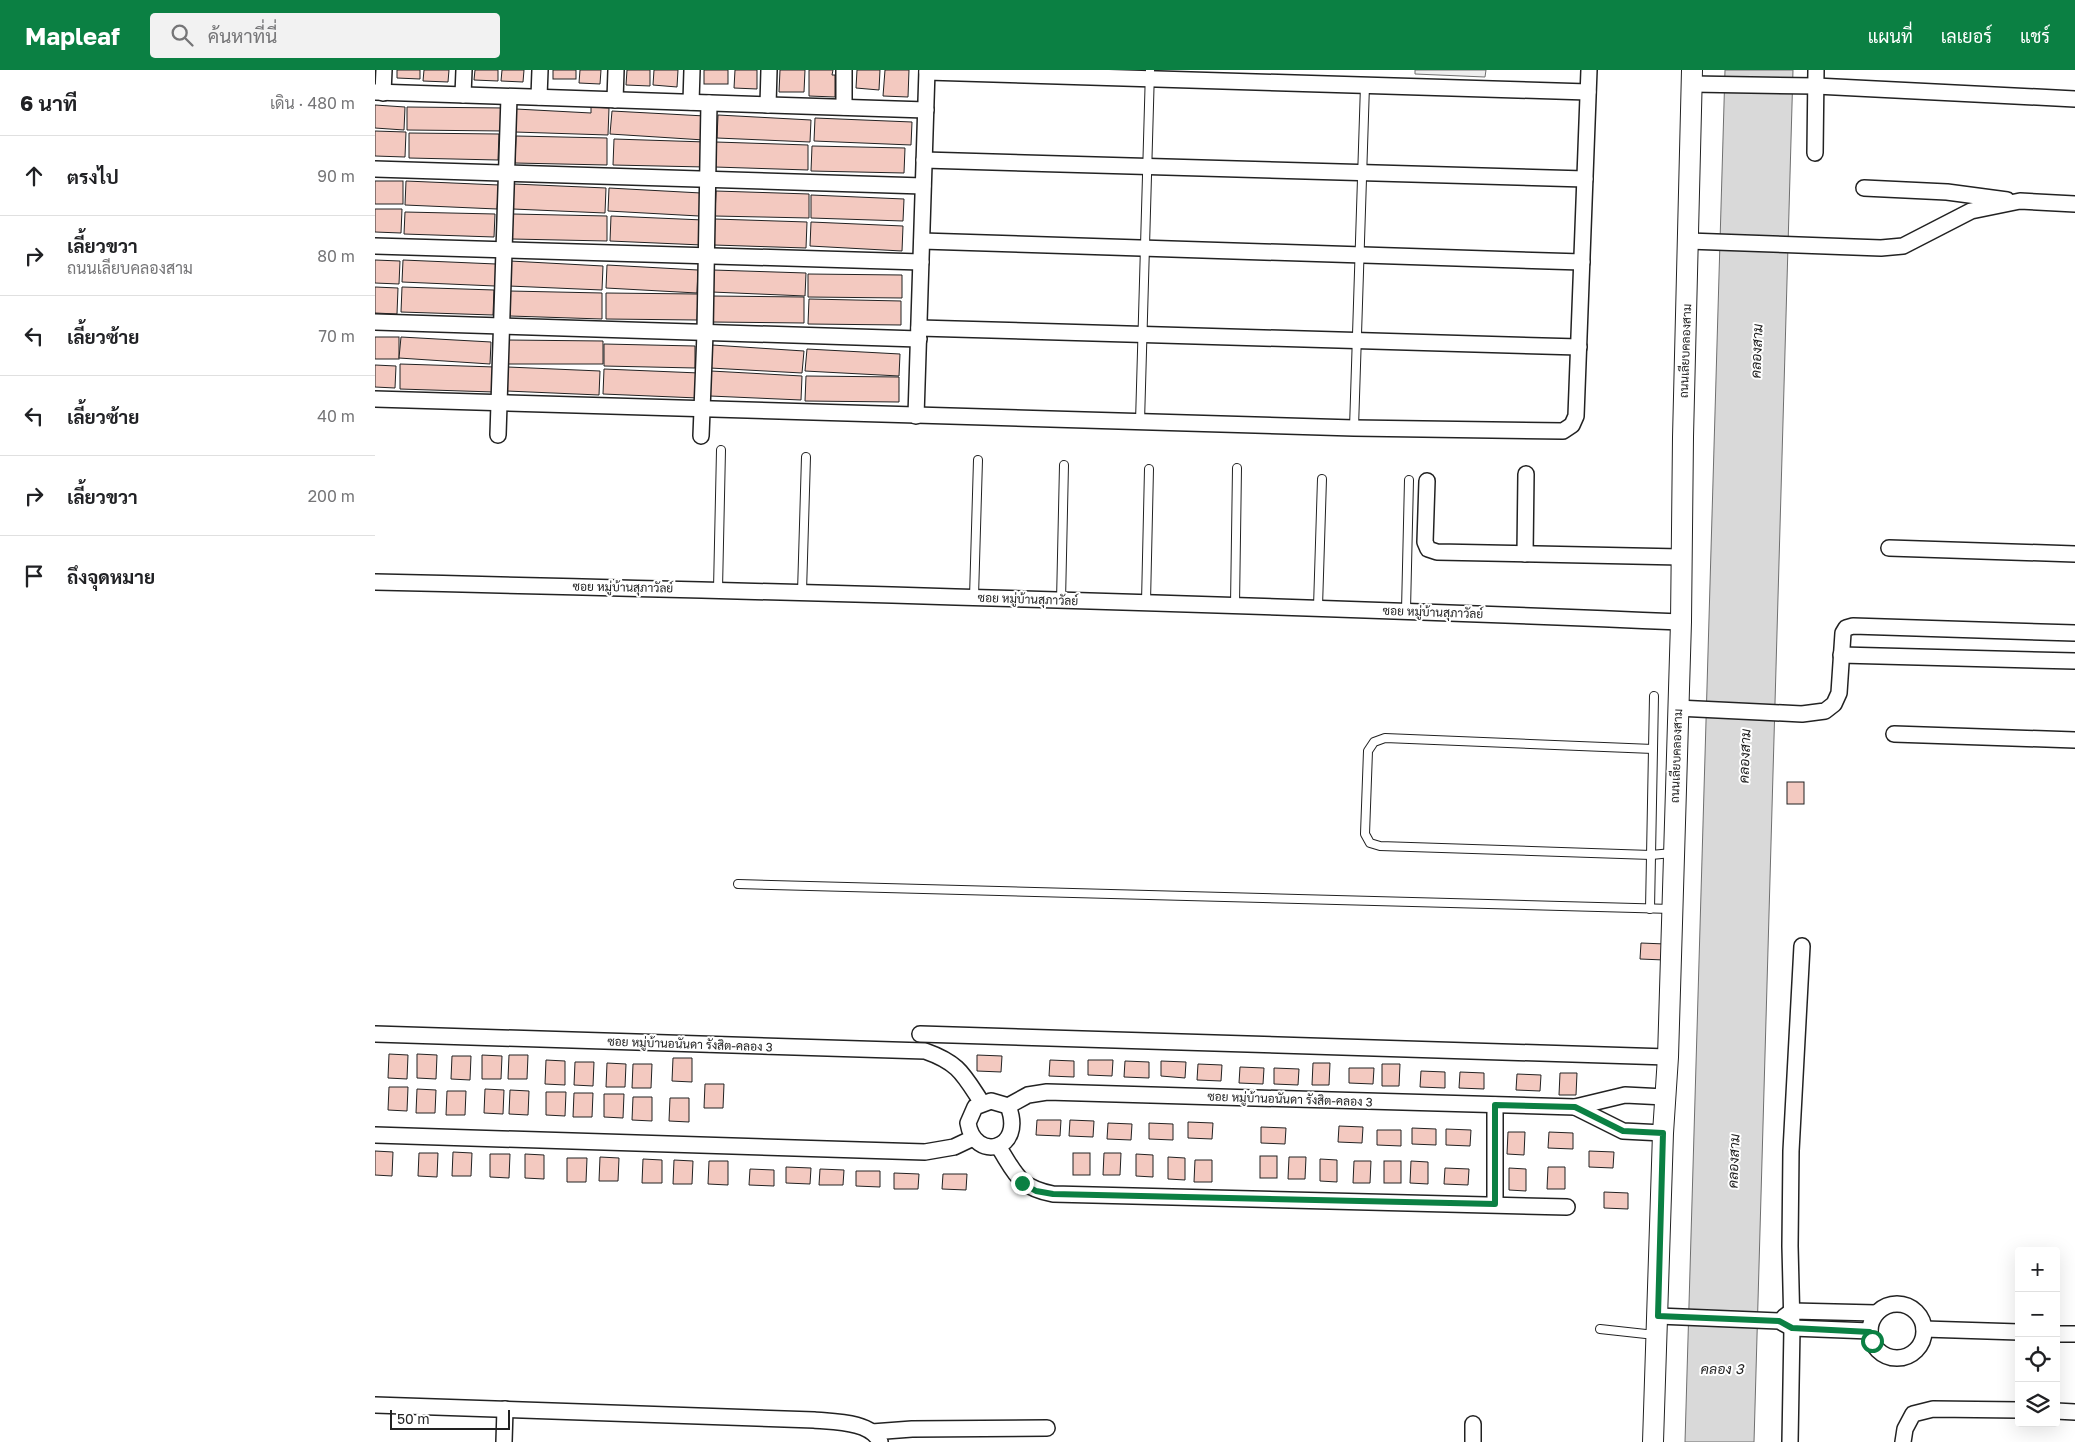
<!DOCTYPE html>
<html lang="th">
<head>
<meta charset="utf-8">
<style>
	:root { --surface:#fff; --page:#f2f2f2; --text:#202124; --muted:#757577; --line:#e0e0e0; --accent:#0b8043 }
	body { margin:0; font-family:"Golos Text",Sarabun,sans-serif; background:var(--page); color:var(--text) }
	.controls { position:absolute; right:15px; bottom:15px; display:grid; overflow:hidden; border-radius:5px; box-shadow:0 5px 20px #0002 }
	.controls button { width:45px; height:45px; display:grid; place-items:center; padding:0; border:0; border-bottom:1px solid var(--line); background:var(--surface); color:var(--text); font:25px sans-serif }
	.scale { position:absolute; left:15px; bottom:12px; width:120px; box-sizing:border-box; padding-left:5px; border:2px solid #222; border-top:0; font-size:14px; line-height:18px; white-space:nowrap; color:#222; -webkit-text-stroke:4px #fff; paint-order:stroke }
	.stop { position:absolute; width:15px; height:15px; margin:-11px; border:4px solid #0b8043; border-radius:50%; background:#fff }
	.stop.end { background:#0b8043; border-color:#fff; box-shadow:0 1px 5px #0008 }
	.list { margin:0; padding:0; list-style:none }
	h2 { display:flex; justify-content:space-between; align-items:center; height:65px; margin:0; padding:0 20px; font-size:21px }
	h2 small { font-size:16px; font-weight:400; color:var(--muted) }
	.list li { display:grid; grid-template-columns:32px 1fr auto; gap:15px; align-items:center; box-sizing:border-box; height:80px; padding:0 20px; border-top:1px solid var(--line) }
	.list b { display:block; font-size:19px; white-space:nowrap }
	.list p { margin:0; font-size:16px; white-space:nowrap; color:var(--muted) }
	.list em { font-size:16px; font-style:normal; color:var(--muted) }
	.icon { flex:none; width:28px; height:28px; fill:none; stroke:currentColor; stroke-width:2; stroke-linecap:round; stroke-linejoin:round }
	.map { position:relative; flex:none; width:1700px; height:1372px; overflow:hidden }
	header { display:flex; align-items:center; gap:30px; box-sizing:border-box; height:70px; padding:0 25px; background:var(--accent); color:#fff }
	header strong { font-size:24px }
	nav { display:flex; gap:28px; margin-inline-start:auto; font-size:18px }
	.search { width:350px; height:45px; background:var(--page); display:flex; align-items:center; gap:12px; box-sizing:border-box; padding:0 18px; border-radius:5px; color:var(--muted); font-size:19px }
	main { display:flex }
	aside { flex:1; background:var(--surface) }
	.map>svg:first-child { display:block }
	.green { fill:#eee; stroke:#6f6f6f }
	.water { fill:#d9d9d9; stroke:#6f6f6f }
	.building { fill:#f3c9c0; stroke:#222 }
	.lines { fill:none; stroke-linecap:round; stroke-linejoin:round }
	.lane-casing { stroke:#222; stroke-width:10 }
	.street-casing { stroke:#222; stroke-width:18 }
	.secondary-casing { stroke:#222; stroke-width:22 }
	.lane { stroke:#fff; stroke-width:8 }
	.street { stroke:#fff; stroke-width:15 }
	.secondary { stroke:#fff; stroke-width:20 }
	.route { stroke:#0b8043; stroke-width:6 }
	.labels { text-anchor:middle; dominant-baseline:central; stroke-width:4; stroke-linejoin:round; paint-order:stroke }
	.street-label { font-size:12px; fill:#222; stroke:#fff }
	.water-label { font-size:14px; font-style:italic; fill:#222; stroke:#fff }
</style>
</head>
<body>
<header>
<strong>Mapleaf</strong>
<div class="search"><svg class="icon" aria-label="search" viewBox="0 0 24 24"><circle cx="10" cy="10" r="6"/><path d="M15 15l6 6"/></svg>ค้นหาที่นี่</div>
<nav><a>แผนที่</a><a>เลเยอร์</a><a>แชร์</a></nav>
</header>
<main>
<aside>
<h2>6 นาที<small>เดิน · 480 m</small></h2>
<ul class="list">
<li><svg class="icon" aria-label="ahead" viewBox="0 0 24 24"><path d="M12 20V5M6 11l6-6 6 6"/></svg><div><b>ตรงไป</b></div><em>90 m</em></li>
<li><svg class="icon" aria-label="right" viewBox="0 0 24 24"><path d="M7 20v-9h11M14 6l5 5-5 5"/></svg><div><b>เลี้ยวขวา</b><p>ถนนเลียบคลองสาม</p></div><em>80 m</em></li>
<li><svg class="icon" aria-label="left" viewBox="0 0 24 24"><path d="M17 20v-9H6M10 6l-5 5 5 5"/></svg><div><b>เลี้ยวซ้าย</b></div><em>70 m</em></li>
<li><svg class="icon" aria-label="left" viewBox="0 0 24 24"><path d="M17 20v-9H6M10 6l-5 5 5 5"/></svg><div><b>เลี้ยวซ้าย</b></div><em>40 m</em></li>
<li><svg class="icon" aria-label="right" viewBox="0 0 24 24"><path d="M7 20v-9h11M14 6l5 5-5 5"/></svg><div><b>เลี้ยวขวา</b></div><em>200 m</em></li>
<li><svg class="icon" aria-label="arrive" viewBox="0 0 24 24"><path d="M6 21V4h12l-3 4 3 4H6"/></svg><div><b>ถึงจุดหมาย</b></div></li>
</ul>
</aside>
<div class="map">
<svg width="1700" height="1372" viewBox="0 0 1700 1372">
	<rect width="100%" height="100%" fill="#fff"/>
	<!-- green -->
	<polygon class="green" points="1040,0 1111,0 1110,7 1040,4"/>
	<!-- water -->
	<polygon class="water" points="1350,0 1418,0 1379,1372 1310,1372"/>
	<!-- building -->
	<g class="building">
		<polygon points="22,0 45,0 45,9 22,8"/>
		<polygon points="49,0 74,0 73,12 48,11"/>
		<polygon points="100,0 123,0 123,11 99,10"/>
		<polygon points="127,0 149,0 148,12 126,11"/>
		<rect x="178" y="0" width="23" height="9"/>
		<polygon points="205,0 226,0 225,14 204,13"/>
		<polygon points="252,0 275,0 275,16 251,15"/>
		<polygon points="279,0 303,0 302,17 278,15"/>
		<rect x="329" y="0" width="24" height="14"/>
		<polygon points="360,0 382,0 382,19 359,18"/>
		<polygon points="405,0 430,0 429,22 404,22"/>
		<polygon points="434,0 458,0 457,5 460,5 460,27 434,26"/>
		<polygon points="482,0 505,0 504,20 481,18"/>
		<polygon points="510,0 534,0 533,27 508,26"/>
		<polygon points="0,35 30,37 29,60 0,58"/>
		<polygon points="32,37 130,38 129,61 32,60"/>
		<polygon points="216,37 234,38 233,65 140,62 141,39 216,43"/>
		<polygon points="237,41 330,46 329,70 235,64"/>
		<polygon points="343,45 436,50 435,72 342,68"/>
		<polygon points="440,48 537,52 536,75 439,71"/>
		<polygon points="0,61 31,62 30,87 0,86"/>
		<polygon points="34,63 124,64 123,90 34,88"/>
		<polygon points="141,66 232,68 232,95 140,93"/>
		<polygon points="239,69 331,72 330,97 238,95"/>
		<polygon points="341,72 433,75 433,100 340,97"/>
		<polygon points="437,76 530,78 529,103 436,101"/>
		<rect x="0" y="111" width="28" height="23"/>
		<polygon points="31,111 124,115 122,139 30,135"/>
		<polygon points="139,114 231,118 230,143 138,139"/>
		<polygon points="234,118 326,123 324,146 233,141"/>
		<polygon points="341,121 434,124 434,148 340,146"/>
		<polygon points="436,125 529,129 528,151 436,148"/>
		<polygon points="0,139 27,139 26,163 0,162"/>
		<polygon points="30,142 120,144 119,167 29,164"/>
		<polygon points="138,144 232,146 232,171 137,169"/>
		<polygon points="236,146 328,150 327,175 235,171"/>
		<polygon points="340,149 432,152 431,178 339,175"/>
		<polygon points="436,152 528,156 527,181 435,176"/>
		<polygon points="0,190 25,191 24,214 0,213"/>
		<polygon points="28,190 121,194 120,216 27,212"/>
		<polygon points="135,191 228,196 227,220 134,216"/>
		<polygon points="232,195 323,200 322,223 231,218"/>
		<polygon points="338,200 431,203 430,226 337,222"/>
		<polygon points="433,204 527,205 527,228 433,227"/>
		<polygon points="0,217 23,218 22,244 0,243"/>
		<polygon points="27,217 119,220 118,245 26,242"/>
		<polygon points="135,221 227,223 227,249 135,246"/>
		<polygon points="231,223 323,224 322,250 231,249"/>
		<polygon points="337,226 429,227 429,253 337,252"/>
		<polygon points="434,229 526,231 526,255 433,254"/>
		<rect x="0" y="267" width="24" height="22"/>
		<polygon points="26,267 116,272 115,294 24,288"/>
		<polygon points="133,270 228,271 228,294 133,294"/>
		<polygon points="229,274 320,276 320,298 229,296"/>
		<polygon points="337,275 429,281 427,303 335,298"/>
		<polygon points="432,279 525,284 524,306 430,301"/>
		<polygon points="25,294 120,297 119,322 25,319"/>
		<polygon points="0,295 21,296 20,318 0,317"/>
		<polygon points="133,297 225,301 224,325 132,321"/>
		<polygon points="229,299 324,303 323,328 228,324"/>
		<polygon points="336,301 427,306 426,330 335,326"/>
		<polygon points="431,306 524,307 524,332 430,331"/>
		<rect x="1412" y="712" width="17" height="22"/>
		<polygon points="1266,873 1290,874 1289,890 1265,889"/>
		<polygon points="14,984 33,985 32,1009 13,1008"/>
		<polygon points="42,984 62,985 61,1009 42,1008"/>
		<polygon points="107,985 127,986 126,1009 107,1009"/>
		<polygon points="134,985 153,985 152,1009 133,1009"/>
		<polygon points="602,985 627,986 626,1002 602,1001"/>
		<polygon points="77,986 96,986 95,1010 76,1009"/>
		<polygon points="298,988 317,988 317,1012 297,1011"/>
		<polygon points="171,990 190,991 190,1015 170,1014"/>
		<polygon points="675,990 699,991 699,1007 674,1006"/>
		<polygon points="713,990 738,990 737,1006 713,1005"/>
		<polygon points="750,991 774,992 774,1008 749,1007"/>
		<polygon points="786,991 811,992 810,1008 786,1006"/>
		<polygon points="200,992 219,992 218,1016 199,1015"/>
		<polygon points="232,993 251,994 250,1017 231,1017"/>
		<polygon points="938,993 955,993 954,1015 937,1015"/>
		<polygon points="258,994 277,994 276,1018 257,1018"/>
		<polygon points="823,994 847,995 846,1011 822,1010"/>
		<polygon points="1007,994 1025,994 1024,1016 1007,1016"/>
		<polygon points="865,997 889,998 888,1014 864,1013"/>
		<polygon points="899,998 924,999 923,1015 899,1014"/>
		<polygon points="974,998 999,998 998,1014 974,1013"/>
		<polygon points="1046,1001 1070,1002 1070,1018 1045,1017"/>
		<polygon points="1085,1002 1109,1003 1109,1019 1084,1018"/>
		<polygon points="1185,1003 1202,1003 1201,1025 1184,1025"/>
		<polygon points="1142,1004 1166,1005 1165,1021 1141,1020"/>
		<polygon points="330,1014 349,1014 348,1038 329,1038"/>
		<polygon points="14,1017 33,1017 32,1041 13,1040"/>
		<polygon points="42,1019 61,1020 60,1043 41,1043"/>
		<polygon points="110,1019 129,1020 128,1044 109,1043"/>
		<polygon points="135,1020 154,1021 153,1045 134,1044"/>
		<polygon points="72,1021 91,1021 90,1045 71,1045"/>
		<polygon points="171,1022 191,1022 190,1046 171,1045"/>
		<polygon points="199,1023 218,1023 217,1047 198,1047"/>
		<polygon points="229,1024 249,1024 248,1048 229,1047"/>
		<polygon points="258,1027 277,1027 277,1051 257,1050"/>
		<polygon points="295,1028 314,1028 314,1052 294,1051"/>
		<polygon points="662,1050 686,1050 685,1066 661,1065"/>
		<polygon points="695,1050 719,1051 718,1067 694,1066"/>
		<polygon points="813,1052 838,1053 837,1069 813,1068"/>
		<polygon points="733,1053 757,1054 756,1070 732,1069"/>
		<polygon points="774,1053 798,1054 798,1070 774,1069"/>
		<polygon points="964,1056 988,1057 987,1073 963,1072"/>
		<polygon points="886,1057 911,1058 910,1074 886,1073"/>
		<polygon points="1037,1058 1061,1059 1061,1075 1037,1074"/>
		<polygon points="1071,1059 1096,1060 1095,1076 1071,1075"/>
		<polygon points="1002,1060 1026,1060 1026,1076 1002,1075"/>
		<polygon points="1133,1062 1150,1062 1149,1085 1132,1084"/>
		<polygon points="1174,1062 1198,1063 1198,1079 1173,1078"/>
		<polygon points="0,1081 18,1082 17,1106 0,1105"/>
		<polygon points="1214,1081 1239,1082 1238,1098 1214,1097"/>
		<polygon points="78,1082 97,1083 96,1106 77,1106"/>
		<polygon points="44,1083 63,1083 62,1107 43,1106"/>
		<rect x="698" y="1083" width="17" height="22"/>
		<polygon points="729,1083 746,1083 745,1105 728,1105"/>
		<polygon points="115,1084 135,1084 134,1108 115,1107"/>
		<polygon points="150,1084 169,1085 169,1109 150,1108"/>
		<polygon points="761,1084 778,1085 778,1107 761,1106"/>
		<rect x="885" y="1086" width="17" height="22"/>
		<polygon points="225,1087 244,1088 243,1111 224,1111"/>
		<polygon points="793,1087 810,1088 810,1110 793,1109"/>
		<polygon points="914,1087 931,1087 930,1109 913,1109"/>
		<polygon points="192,1088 212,1088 211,1112 192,1112"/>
		<polygon points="268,1089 287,1090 287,1113 267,1113"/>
		<polygon points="945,1089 962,1090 962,1112 945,1111"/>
		<polygon points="299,1090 318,1091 317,1114 298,1114"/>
		<polygon points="820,1090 837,1090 837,1112 819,1112"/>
		<polygon points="334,1091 353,1091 353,1115 333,1114"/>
		<polygon points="979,1091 996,1091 995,1113 978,1113"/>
		<rect x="1009" y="1091" width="17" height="22"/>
		<polygon points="1036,1091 1053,1092 1053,1114 1035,1113"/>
		<polygon points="411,1097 436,1098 435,1114 411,1113"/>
		<polygon points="1173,1097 1190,1097 1190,1119 1172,1119"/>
		<polygon points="1070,1098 1094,1099 1093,1115 1069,1114"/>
		<polygon points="1134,1098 1151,1099 1151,1121 1134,1120"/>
		<polygon points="375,1099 399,1100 399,1116 374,1115"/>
		<polygon points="445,1099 469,1100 468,1115 444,1115"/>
		<polygon points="481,1101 505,1101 505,1117 481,1116"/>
		<polygon points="519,1103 544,1104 543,1119 519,1119"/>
		<polygon points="568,1104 592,1104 591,1120 567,1119"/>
		<polygon points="1229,1122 1253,1123 1253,1139 1229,1138"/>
	</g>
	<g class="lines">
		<!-- lane casing -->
		<g class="lane-casing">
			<g id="lane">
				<polyline points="765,352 775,0"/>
				<polyline points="979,358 990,15"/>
				<polyline points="343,519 346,380"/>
				<polyline points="427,522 431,387"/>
				<polyline points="599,527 603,390"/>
				<polyline points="686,531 689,395"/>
				<polyline points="771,532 774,399"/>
				<polyline points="860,535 862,398"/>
				<polyline points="943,537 947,409"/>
				<polyline points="1031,540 1034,410"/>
				<polyline points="1278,679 1010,668 999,672 993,681 990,764 995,773 1005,776 1276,785 1297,783"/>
				<polyline points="363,814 1297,839"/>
				<polyline points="1275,839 1279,626"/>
				<polyline points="1225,1259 1280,1265"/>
			</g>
		</g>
		<!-- street casing -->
		<g class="street-casing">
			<g id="street">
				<polyline points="552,2 1213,22"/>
				<polyline points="1317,14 1441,16 1700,29"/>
				<polyline points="0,22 551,40"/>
				<polyline points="8,23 9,0"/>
				<polyline points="88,25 89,0"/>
				<polyline points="164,27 165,0"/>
				<polyline points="240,30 241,0"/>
				<polyline points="316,32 317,0"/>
				<polyline points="393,35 394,0"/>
				<polyline points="469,37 469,0"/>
				<polyline points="1440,83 1441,0"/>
				<polyline points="549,90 1210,109"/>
				<polyline points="0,99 548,116"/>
				<polyline points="1489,118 1572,122 1632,130"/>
				<polyline points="547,171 1207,192"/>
				<polyline points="1313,171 1506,178 1528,176 1596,141 1645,131 1700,134"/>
				<polyline points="0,176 546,192"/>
				<polyline points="0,252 544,269"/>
				<polyline points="544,258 1204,277"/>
				<polyline points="0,329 979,358 1188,361 1197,355 1201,346 1214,0"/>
				<polyline points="541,346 552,0"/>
				<polyline points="123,365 134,27"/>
				<polyline points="326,366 330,263 334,33"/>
				<polyline points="1052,411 1050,472 1053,479 1062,482 1306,487"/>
				<polyline points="1514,478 1700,484"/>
				<polyline points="1150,484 1151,404"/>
				<path d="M0,512C435,522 871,534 1306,552"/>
				<polyline points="1466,585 1700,591"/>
				<polyline points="1302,638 1427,644 1450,641 1459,634 1464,623 1468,563 1471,558 1478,556 1700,563"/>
				<polyline points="1519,664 1700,670"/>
				<path d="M0,964L550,981C584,993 588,1004 607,1033"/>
				<polyline points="545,964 1293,987"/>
				<path d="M616,1031L633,1036C651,1081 599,1092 593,1053L600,1037Z"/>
				<polyline points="1120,1035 1120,1134"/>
				<polyline points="633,1036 653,1025 672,1022 1200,1037 1250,1025 1290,1027"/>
				<polyline points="1200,1037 1248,1061 1288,1063"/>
				<polyline points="0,1065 550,1082 579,1077 598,1068"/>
				<path d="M623,1076C641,1104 643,1117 678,1124L1192,1137"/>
				<circle cx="1522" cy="1261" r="27"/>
				<polyline points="1283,1246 1404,1251 1417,1258 1495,1261"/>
				<polyline points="1409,1247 1417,1241 1501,1243"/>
				<polyline points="1549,1259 1644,1262"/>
				<polyline points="1681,1264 1700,1264"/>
				<path d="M0,1335L439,1350C458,1352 496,1351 505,1372"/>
				<polyline points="1681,1341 1700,1342"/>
				<polyline points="497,1362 537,1359 672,1358"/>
				<polyline points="129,1372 130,1339"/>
				<polyline points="1098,1372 1098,1354"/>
				<polyline points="1415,1372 1417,1258 1415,1176 1416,1081 1427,876"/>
				<polyline points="1528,1372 1530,1359 1538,1344 1558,1339 1644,1340"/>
			</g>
		</g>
		<!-- secondary casing -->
		<g class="secondary-casing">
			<polyline id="secondary" points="1278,1372 1288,1063 1293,987 1306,552 1308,367 1317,0"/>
		</g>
		<!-- lane -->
		<use href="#lane" class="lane"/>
		<!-- street -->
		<use href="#street" class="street"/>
		<!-- secondary -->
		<use href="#secondary" class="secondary"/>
	</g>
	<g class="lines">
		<!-- route -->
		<polyline class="route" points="647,1113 661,1121 678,1124 1120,1134 1120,1035 1200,1037 1248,1061 1288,1063 1283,1246 1404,1251 1417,1258 1495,1262 1497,1271"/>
	</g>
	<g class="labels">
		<!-- street labels -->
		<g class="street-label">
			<text transform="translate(1310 281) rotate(-88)">ถนนเลียบคลองสาม</text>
			<text transform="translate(248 517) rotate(1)">ซอย หมู่บ้านสุภาวัลย์</text>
			<text transform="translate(653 529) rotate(2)">ซอย หมู่บ้านสุภาวัลย์</text>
			<text transform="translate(1058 542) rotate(2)">ซอย หมู่บ้านสุภาวัลย์</text>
			<text transform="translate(1301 686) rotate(-88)">ถนนเลียบคลองสาม</text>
			<text transform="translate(315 974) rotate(2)">ซอย หมู่บ้านอนันดา รังสิต-คลอง 3</text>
			<text transform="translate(915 1029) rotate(2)">ซอย หมู่บ้านอนันดา รังสิต-คลอง 3</text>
		</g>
		<!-- water labels -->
		<g class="water-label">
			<text transform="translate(1381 281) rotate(-88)">คลองสาม</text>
			<text transform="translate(1369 686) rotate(-88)">คลองสาม</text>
			<text transform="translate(1358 1091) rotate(-88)">คลองสาม</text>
			<text x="1347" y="1298">คลอง 3</text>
		</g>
	</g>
</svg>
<div class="controls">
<button>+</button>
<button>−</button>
<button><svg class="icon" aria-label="locate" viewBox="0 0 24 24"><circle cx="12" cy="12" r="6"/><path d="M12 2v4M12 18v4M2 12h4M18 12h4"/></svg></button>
<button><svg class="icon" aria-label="layers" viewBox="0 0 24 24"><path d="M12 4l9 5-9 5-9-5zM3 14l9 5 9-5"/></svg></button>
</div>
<div class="scale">50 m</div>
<div class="stop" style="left:1497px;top:1271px"></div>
<div class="stop end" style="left:647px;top:1113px"></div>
</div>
</main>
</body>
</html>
